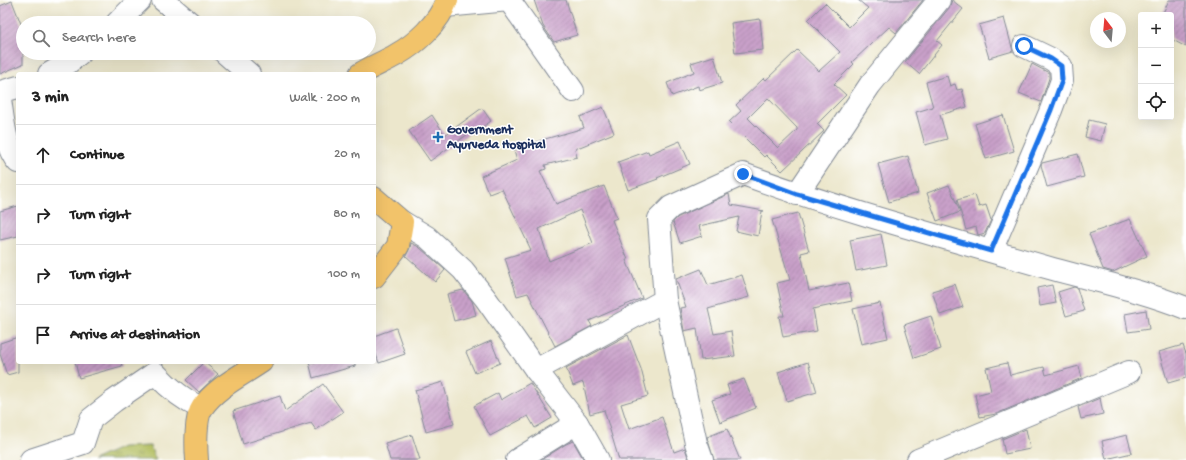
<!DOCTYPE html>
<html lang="en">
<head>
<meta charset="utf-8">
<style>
	:root { --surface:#fff; --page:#f2f2f2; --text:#222; --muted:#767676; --line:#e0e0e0 }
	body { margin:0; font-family:"Gochi Hand",sans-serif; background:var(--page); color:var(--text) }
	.controls { position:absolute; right:12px; top:12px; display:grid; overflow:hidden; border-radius:4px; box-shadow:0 4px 16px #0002 }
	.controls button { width:36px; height:36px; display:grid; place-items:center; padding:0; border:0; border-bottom:1px solid var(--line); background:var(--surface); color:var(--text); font:20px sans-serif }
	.compass { position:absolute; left:1090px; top:12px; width:36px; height:36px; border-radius:50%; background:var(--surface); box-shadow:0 4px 16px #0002; rotate:344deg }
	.stop { position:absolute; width:12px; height:12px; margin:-9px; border:3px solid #1a73e8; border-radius:50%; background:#fff }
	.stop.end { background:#1a73e8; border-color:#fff; box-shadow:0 1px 4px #0008 }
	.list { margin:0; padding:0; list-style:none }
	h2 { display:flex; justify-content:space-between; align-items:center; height:52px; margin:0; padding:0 16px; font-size:17px }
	h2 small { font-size:13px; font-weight:400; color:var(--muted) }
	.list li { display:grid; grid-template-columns:26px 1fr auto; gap:12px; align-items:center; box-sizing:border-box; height:60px; padding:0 16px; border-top:1px solid var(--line) }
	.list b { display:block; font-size:15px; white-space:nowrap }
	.list em { font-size:13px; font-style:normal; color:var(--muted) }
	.icon { flex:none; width:22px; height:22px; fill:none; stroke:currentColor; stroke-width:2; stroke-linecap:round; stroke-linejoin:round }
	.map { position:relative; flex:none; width:1186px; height:460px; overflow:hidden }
	.search { position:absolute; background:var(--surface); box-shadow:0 4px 16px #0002; left:16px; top:16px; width:360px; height:44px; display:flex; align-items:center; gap:10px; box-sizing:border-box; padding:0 14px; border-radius:22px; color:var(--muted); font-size:15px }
	.panel { position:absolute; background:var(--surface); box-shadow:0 4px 16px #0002; left:16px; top:72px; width:360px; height:292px; border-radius:4px }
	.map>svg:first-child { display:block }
	.park { fill:url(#park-tufts); stroke:#66765f }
	.building { fill:url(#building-hatch); fill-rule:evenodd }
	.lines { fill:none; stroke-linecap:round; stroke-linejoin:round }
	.minor-casing { stroke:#848b95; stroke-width:24 }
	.major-casing { stroke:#848b95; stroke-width:24 }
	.minor { stroke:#fff; stroke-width:22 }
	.major { stroke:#f2c36a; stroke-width:22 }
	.route { stroke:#1a73e8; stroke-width:5 }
	.poi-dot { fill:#1f6fb2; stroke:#fff; stroke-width:1.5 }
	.labels { text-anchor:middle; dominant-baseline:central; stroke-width:3; stroke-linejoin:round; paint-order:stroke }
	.poi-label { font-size:13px; font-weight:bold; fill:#1b2f5e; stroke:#fff; text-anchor:start }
</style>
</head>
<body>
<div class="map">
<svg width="1186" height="460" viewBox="0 0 1186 460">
	<defs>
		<pattern id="park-tufts" width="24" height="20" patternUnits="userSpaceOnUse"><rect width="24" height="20" fill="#b2be60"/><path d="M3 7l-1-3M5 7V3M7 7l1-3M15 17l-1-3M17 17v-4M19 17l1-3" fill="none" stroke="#909b52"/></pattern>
		<pattern id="building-hatch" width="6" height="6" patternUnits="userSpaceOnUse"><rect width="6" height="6" fill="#c9a0c9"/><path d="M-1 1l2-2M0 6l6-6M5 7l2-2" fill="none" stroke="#a283a6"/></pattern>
	</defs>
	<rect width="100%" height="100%" fill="#fff"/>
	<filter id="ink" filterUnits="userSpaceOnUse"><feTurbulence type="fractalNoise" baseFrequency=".025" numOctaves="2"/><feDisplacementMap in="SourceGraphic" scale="8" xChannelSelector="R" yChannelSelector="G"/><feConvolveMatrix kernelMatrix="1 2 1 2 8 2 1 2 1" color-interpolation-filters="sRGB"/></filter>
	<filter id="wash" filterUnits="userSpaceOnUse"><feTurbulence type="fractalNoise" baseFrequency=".012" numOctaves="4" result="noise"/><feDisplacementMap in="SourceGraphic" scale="16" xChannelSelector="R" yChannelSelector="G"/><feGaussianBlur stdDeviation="0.9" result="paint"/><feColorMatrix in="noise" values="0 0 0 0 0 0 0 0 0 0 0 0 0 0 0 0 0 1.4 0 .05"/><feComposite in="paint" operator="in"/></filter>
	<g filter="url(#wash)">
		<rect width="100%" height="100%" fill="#ece7cc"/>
		<!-- park -->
		<polygon class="park" points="150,446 156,460 93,460 122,447"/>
		<g id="blocks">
			<!-- building -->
			<g class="building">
				<polygon points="534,0 566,0 577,35 554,42 543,26"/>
				<path d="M858,0H923L896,33L889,27L852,62L854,64L834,84L846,95L817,124L824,131L782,171L766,155L764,157L729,122L741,111L736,105L764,78L766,80L797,50L819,71L840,52L808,20L825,3L849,27L868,8ZM768,98L797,128V130L778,148L748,118Z"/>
				<polygon points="952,0 963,9 937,41 942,45 919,74 905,62 949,8"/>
				<polygon points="1169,0 1186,0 1186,47 1171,39 1171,15 1162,15"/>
				<polygon points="12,1 23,29 23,64 0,74 0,6"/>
				<polygon points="1004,18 1013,51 989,58 979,25"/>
				<polygon points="760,19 763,50 735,53 731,23"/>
				<polygon points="714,56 722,83 699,90 698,86 672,96 667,83 694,72 691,63"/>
				<polygon points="1032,64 1049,73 1049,78 1041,102 1019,93"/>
				<polygon points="947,76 950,86 955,84 957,90 962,89 967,107 940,115 947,139 925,145 916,112 933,107 926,82"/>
				<path d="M603,107L614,133L575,149L577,157L545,165L546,169L540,171L556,204L604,186L617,218L612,220L628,260H626L642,298L589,321L592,326L555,346L528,293L517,296L505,258L531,250L502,189L489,194L481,176L517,160L514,150L545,139L584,128L580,117ZM580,210L593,243L549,261L539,229Z"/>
				<polygon points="482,108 491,121 473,134 471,132 430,161 409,131 432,115 445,135"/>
				<polygon points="1003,115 1014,151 986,159 975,124"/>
				<polygon points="1089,120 1105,124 1101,141 1085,137"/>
				<polygon points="680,141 690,164 657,178 658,179 628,190 618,162 648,151 649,154"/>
				<polygon points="1078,154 1084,177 1047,187 1041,165 1042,163"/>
				<polygon points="908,156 918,193 889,202 878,164"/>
				<polygon points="949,185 960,212 937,221 927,193"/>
				<polygon points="729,194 731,205 764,211 762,211 758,236 736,231 739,217 699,226 702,236 680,243 673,222 678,217"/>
				<polygon points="975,195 979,207 986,205 991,220 985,233 978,235 976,227 966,230 957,200"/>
				<polygon points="18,206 18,236 0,240 0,211"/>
				<polygon points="798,213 809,251 801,253 809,291 848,283 852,301 813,309 817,331 783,337 779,316 784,316 777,283 790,280 772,220"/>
				<polygon points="1130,219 1147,256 1113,272 1103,269 1089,234"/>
				<polygon points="881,234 887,265 856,271 850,240"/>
				<polygon points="411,243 419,247 445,270 435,282 406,256 410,248"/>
				<polygon points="701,269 708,285 742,275 749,297 708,309 714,334 731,331 735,356 701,360 697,328 684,331 680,308 686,307 676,279"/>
				<polygon points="955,284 963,307 940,315 932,291"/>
				<polygon points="1052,285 1056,303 1040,306 1037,288"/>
				<polygon points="1074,287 1077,288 1084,311 1066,316 1058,292"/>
				<polygon points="463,290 472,301 476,315 454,321 447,294"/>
				<polygon points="880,303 888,338 861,344 853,309"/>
				<polygon points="1146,310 1149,329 1128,332 1125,314"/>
				<polygon points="931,316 941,349 914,358 904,325"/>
				<polygon points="396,328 405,354 379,363 374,349 374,336"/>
				<polygon points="628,335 641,369 648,396 621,404 629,429 662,417 674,452 685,448 689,460 619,460 604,410 590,414 583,382 573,386 566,368"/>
				<polygon points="18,337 18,372 7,375 0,354 0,343"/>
				<polygon points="491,341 500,363 475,373 466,352"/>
				<polygon points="1183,345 1186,354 1186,378 1168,383 1159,352"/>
				<polygon points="75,362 121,362 122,366 79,378"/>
				<polygon points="204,362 218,374 199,392 186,380"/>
				<polygon points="309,362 355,362 355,366 313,378"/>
				<polygon points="808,362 817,392 787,401 778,372"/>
				<polygon points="1007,363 1010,375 1044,367 1046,375 1079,366 1082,378 996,414 980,417 975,395 991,391 986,368"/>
				<polygon points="744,379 756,408 720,422 712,400 730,394 727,385"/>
				<polygon points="443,382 454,424 426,432 415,390"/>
				<polygon points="530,383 552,418 535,428 528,416 490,436 474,406 498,393 501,400"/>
				<polygon points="323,384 343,412 316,430 311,423 243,444 233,411 280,396 285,411"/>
				<polygon points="1100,398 1103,414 1081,419 1078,407"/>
				<polygon points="727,429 740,460 714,460 707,437"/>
				<polygon points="1026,429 1030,449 1005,454 1002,439"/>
				<polygon points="412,435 420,460 390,460 385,443"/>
				<polygon points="1127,435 1132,453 1106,459 1102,441"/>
				<polygon points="573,441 584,460 541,460 566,444"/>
			</g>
		</g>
	</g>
	<g filter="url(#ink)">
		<use href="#blocks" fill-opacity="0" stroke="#848b95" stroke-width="1"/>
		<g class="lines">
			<!-- minor casing -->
			<g class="minor-casing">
				<g id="minor">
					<polyline points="163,0 190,23"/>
					<polyline points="445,6 509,0 573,91"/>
					<polyline points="117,23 140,0"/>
					<polyline points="225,53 249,74"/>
					<polyline points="49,74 68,63 80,53"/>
					<polyline points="0,92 18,87"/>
					<path d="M0,99C3,118 5,148 18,162"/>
					<polyline points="797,194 870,85 939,0"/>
					<polyline points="402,222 427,237 463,270 486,299 536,370 577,423 598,460"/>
					<polyline points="991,251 1051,110 1062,80 1061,66 1051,59 1024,46"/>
					<polyline points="536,370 665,300"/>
					<path d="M31,460L83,443L91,419L114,401L155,373C169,388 183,400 201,408"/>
					<polyline points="517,460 577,423"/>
					<path d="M702,460L696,443L665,300L659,219L671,207L743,174C844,211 949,239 1053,269C1097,281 1143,291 1186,308"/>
					<polyline points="918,460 1129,372"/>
				</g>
			</g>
			<!-- major casing -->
			<g class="major-casing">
				<g id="major">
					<path d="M360,74C371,67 384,62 396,55C416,44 439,23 447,0"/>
					<polyline points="374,198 402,222 398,246 374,277"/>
					<path d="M197,460C196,448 195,418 202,408C215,388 242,375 261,362"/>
				</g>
			</g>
			<!-- minor -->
			<use href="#minor" class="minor"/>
			<!-- major -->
			<use href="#major" class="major"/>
		</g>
	</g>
	<g class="lines" filter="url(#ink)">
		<!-- route -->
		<polyline class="route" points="743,174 797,194 991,251 1051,110 1062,80 1061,66 1051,59 1024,46"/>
	</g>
	<!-- markers -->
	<path class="poi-dot" d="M436 131h4v4h4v4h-4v4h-4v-4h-4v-4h4z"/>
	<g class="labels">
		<!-- poi labels -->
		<g class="poi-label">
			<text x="447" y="130">Government<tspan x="447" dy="15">Ayurveda Hospital</tspan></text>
		</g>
	</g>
</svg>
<div class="controls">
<button>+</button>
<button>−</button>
<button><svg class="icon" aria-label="locate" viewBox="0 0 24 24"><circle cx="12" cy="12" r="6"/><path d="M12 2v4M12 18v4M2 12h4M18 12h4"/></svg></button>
</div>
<svg class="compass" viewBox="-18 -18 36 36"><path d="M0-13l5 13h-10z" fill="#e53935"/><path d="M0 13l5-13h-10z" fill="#767676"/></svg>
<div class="stop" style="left:1024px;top:46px"></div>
<div class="stop end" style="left:743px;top:174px"></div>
<div class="search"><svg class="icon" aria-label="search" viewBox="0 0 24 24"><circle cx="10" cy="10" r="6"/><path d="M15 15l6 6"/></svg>Search here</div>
<section class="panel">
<h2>3 min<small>Walk · 200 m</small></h2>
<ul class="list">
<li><svg class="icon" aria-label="ahead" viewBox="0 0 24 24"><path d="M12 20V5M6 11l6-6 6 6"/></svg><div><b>Continue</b></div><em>20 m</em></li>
<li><svg class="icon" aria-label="right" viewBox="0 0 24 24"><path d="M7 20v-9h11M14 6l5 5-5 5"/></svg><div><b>Turn right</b></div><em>80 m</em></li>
<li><svg class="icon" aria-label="right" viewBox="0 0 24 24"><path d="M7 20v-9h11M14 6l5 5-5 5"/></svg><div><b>Turn right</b></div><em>100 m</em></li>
<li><svg class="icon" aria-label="arrive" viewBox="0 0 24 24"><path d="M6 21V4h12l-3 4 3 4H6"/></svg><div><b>Arrive at destination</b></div></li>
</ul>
</section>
</div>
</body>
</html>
